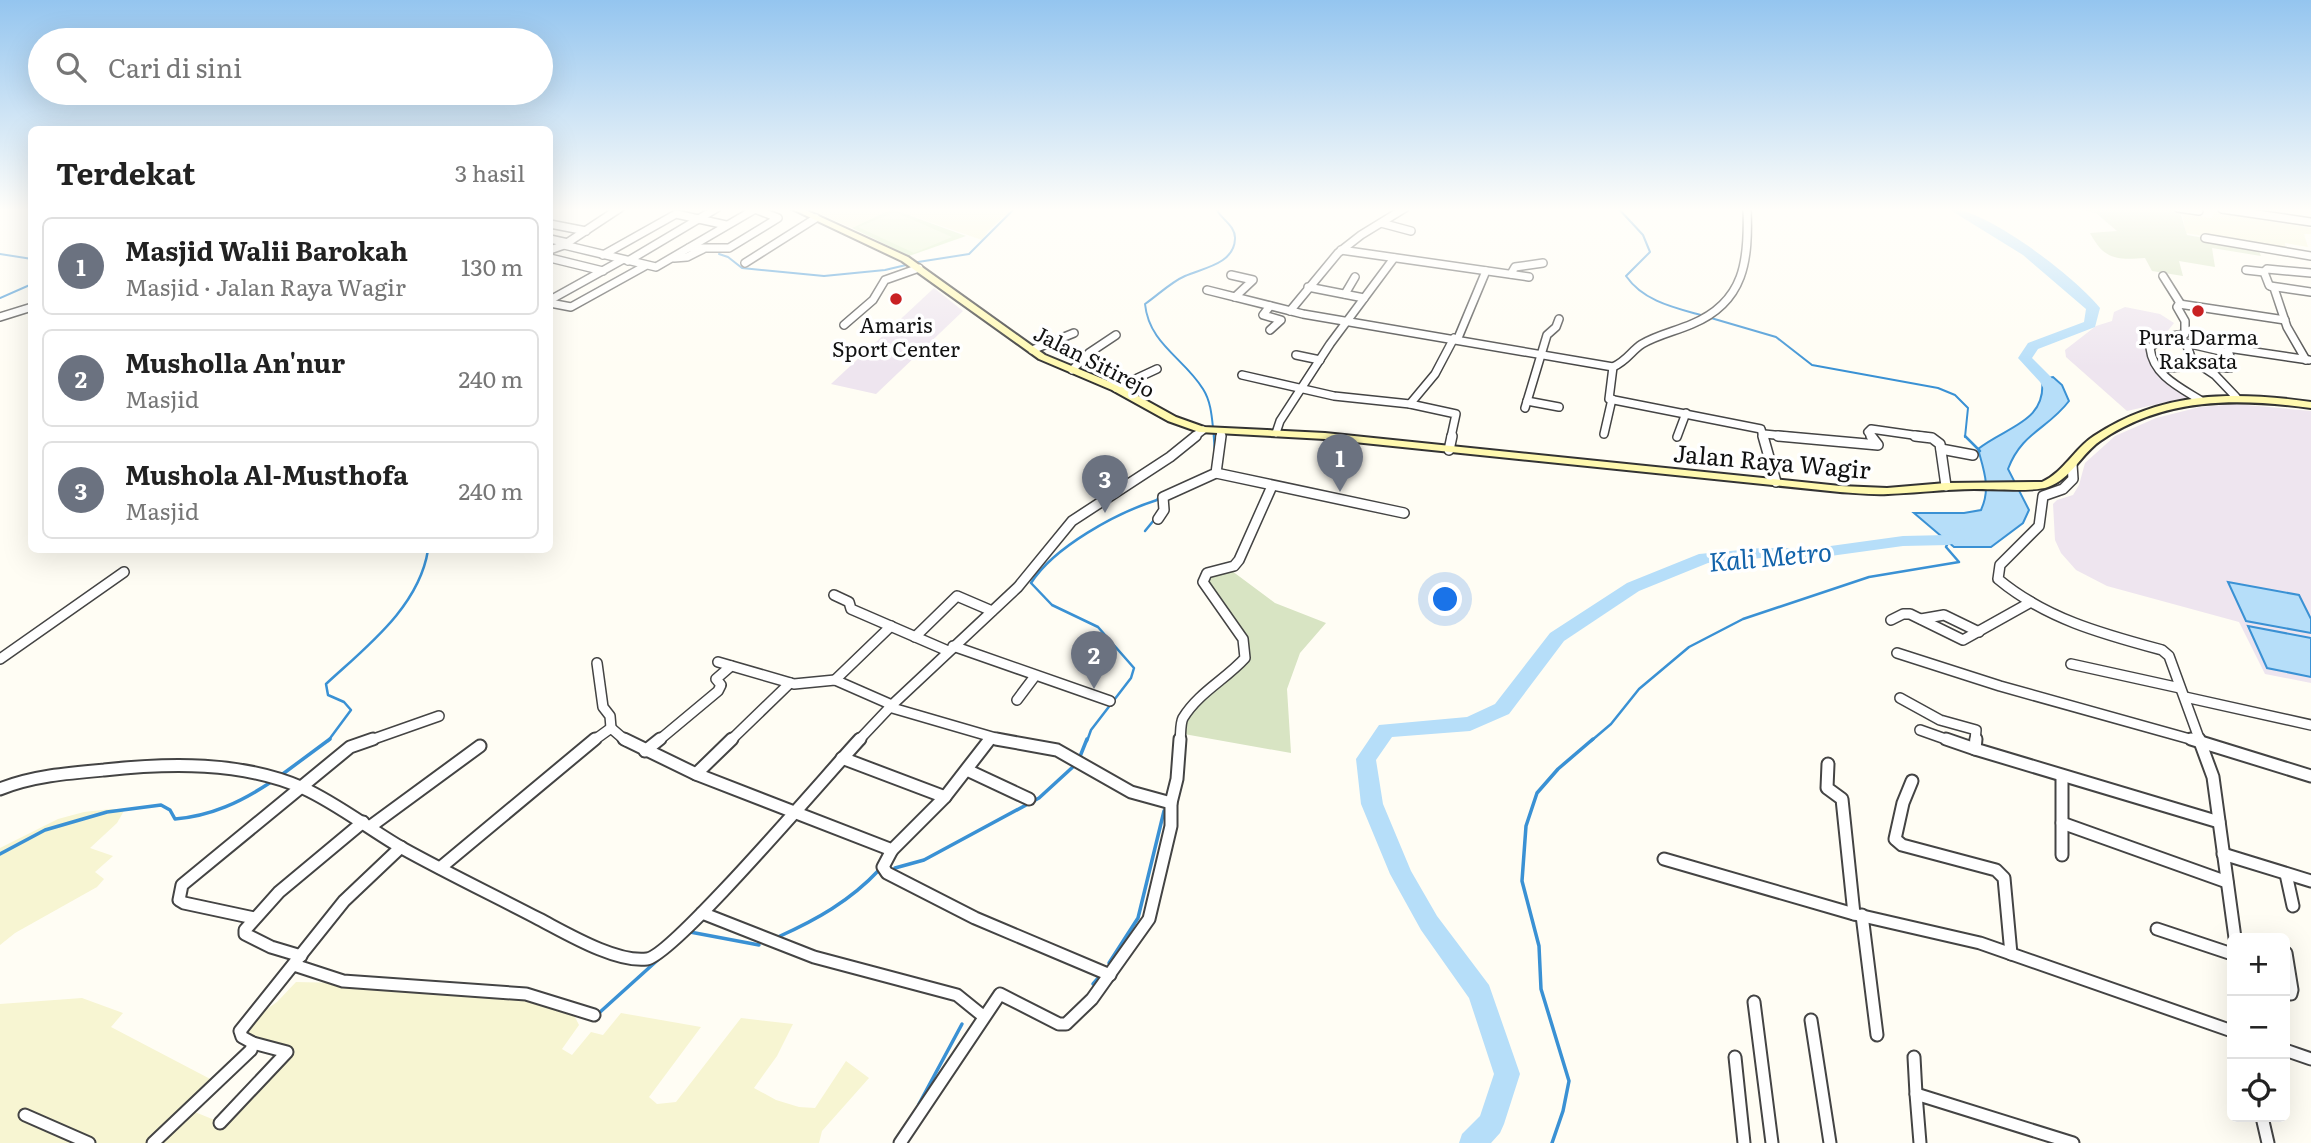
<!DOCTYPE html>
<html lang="id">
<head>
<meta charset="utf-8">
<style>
	:root { --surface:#fff; --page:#f6f6f6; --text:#222; --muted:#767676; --line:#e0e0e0; --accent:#c92123 }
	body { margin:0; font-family:Literata,serif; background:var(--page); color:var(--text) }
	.controls { position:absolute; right:21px; bottom:21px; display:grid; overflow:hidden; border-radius:10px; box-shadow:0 7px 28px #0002 }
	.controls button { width:63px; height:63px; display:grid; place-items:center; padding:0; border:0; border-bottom:2px solid var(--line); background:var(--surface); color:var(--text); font:35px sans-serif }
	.you { position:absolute; left:1446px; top:600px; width:24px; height:24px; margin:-18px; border:5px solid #fff; border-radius:50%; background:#1a73e8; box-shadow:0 0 0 10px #1a73e833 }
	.badge { display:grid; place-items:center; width:46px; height:46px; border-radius:50%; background:var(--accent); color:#fff; font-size:23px; font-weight:700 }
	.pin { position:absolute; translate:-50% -58px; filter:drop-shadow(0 2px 4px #0008) }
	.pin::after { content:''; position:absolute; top:37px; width:24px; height:21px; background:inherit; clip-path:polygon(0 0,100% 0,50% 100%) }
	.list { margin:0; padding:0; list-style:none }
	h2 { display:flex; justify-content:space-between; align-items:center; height:91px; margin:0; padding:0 28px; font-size:30px }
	h2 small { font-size:23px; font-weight:400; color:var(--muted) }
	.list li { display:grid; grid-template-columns:46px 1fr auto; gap:21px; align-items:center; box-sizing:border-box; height:98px; margin:0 14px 14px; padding:0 14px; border:2px solid var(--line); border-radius:10px }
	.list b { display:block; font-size:26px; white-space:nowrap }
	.list p { margin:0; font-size:23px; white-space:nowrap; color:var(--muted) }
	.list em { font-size:23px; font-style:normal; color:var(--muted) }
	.icon { flex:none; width:38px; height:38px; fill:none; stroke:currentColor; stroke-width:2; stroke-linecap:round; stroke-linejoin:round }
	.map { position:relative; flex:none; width:2311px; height:1143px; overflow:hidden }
	.search { position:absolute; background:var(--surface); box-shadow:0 7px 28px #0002; left:28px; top:28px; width:525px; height:77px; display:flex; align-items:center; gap:18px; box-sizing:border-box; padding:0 24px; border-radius:38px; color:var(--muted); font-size:26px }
	.panel { position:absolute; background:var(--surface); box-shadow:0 7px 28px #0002; left:28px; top:126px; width:525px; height:427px; border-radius:10px }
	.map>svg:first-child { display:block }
	.industrial { fill:#eee5ef }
	.farmland { fill:#f7f5d2 }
	.green { fill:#d3ecbb }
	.cemetery { fill:#d8e4c3 }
	.pitch { fill:#e5f3cd }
	.water { fill:#b6def9; stroke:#3a91d4; stroke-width:2 }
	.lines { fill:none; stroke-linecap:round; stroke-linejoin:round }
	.stream-far2 { stroke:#3a91d4; stroke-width:2 }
	.stream-far1 { stroke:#3a91d4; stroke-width:2.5 }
	.stream { stroke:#3a91d4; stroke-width:3.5 }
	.river { fill:#b6def9; fill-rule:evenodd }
	.minor-far2-casing { stroke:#444; stroke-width:10 }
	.minor-far1-casing { stroke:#444; stroke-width:12 }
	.minor-casing { stroke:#444; stroke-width:15 }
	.secondary-casing { stroke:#333; stroke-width:4 }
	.minor-far2 { stroke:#fff; stroke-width:7 }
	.minor-far1 { stroke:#fff; stroke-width:9 }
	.minor { stroke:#fff; stroke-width:11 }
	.secondary { fill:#fff9af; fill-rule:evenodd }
	.poi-dot { fill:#c92123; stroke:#fff; stroke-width:2.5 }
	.labels { text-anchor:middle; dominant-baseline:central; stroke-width:7; stroke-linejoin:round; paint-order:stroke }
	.far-poi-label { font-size:21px; fill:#111; stroke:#fff }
	.far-street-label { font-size:21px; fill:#111; stroke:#fff }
	.street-label { font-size:24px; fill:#111; stroke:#fff }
	.water-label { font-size:26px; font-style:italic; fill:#1263aa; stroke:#fff }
</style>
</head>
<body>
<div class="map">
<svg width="2311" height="1143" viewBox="0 0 2311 1143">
	<rect width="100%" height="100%" fill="#fffdf4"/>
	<!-- industrial -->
	<g class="industrial">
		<polygon points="934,288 963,311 876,394 831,384"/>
		<polygon points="2125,307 2160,314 2174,323 2166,333 2148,341 2147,355 2151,365 2193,396 2127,411 2066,357 2065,350 2096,326 2112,321 2114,312"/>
		<polygon points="2236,404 2311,411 2311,683 2265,674 2239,622 2107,586 2076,570 2061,553 2055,540 2053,504 2057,500 2073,495 2079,485 2085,463 2115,436 2156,418 2200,407"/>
	</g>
	<!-- farmland -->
	<g class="farmland">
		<polygon points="814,208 1013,208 989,230 982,240 892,209 852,228 810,210"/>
		<polygon points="2215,212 2311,228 2311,234 2304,234 2308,247 2285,243 2286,250 2186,233 2182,213 2211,218"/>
		<polygon points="111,809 125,809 117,823 90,848 113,856 95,872 104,879 97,887 15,933 0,945 0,848 58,819 84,812"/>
		<polygon points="296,982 485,986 571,1009 579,1025 562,1049 572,1055 591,1032 603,1035 621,1013 701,1027 649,1097 657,1104 676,1102 741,1018 793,1024 777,1056 754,1088 776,1100 799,1107 815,1108 846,1061 869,1078 822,1131 819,1143 0,1143 0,1004 82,998 123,1013 111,1027 216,1082 190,1110 217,1121 282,1054 233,1033 277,1002"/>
	</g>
	<!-- green -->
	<polygon class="green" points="892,209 966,236 909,256 852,228"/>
	<!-- cemetery -->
	<g class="cemetery">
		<path d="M2069,208H2171L2180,212L2187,235L2257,247L2261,256L2212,248L2215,267L2179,261L2183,276L2152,271L2145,258C2117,260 2104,260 2090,233L2117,231L2096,213Z"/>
		<path d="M1225,570L1232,571L1275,603L1326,623L1300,653L1287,689L1291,753L1184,734C1185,692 1264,678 1246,637C1239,622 1218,600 1207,586L1209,575Z"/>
	</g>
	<!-- pitch -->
	<polygon class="pitch" points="895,212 952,237 914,253 858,227"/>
	<!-- water -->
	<g class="water">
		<path d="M2053,377L2062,385L2069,401C2048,429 2022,432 2008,469L2029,510L2023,523L1991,547H1954L1914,513H1964L1981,510C1991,488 1984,471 1978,449C2007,426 2047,422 2042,379Z"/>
		<polygon points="2228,582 2299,595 2311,619 2311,633 2246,621"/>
		<polygon points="2248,626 2311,638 2311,677 2267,668"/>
	</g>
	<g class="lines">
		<!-- stream-far2 -->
		<g class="stream-far2">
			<path d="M1618,208L1643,235L1650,252L1626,276C1644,302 1676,308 1704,316"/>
			<polyline points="0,254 32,259"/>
			<polyline points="719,254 728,257 742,268 824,276 885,270 906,265"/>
			<polyline points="918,262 969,254 1015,208"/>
			<polyline points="0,298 32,284"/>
			<polyline points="1711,318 1776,337 1812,365 1938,388 1955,395 1968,408 1965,437"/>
			<path d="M1214,437C1212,421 1212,403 1203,389C1184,358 1149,344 1145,304C1158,295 1171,282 1185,276C1203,268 1234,264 1235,239C1236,225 1219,218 1216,208"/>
		</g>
		<!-- stream-far1 -->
		<g class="stream-far1">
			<polyline points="1214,436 1215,452"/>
			<polyline points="1965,436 1980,451"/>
			<polyline points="1145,531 1154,520"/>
			<path d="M328,741L351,710L344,702L328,695L326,684C366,647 419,607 428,550"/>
			<path d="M1087,741L1091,730L1131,678L1134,668L1098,627L1052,605L1031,583C1054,547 1116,513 1157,500L1159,496"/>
			<polyline points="1591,741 1611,724 1639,689 1689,647 1743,619 1869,577 1959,562 1946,547 1949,540"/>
		</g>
		<!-- stream -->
		<g class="stream">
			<polyline points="1079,759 1087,739"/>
			<polyline points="280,776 330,739"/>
			<path d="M0,854L45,830L107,812L161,805L170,810L175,819C211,816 241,802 271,782"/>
			<polyline points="895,868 924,860 1039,798 1075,765"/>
			<polyline points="690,932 759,945"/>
			<path d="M778,937C816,920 850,901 879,870"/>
			<polyline points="1109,963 1138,918 1164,811"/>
			<polyline points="1093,984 1100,976"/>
			<polyline points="599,1013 661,957"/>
			<polyline points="919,1104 962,1024"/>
			<polyline points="1552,1143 1563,1111 1569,1081 1541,989 1539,946 1522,881 1526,826 1537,793 1558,769 1593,739"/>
		</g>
		<!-- river -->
		<g class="river">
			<path d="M1947,208C1986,208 2075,277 2100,308L2095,327L2038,349L2032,358L2051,377L2062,397L2060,400H2050L2040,382L2018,358L2028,343L2084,322L2086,309L2023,255Z"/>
			<polygon points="1966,528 1972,529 1974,533 1972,537 1949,545 1903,546 1816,558 1761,558 1708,563 1639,591 1564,641 1509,714 1470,731 1392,737 1376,760 1383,804 1411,871 1437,916 1489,985 1520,1074 1504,1124 1500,1133 1491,1143 1459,1143 1462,1134 1480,1116 1494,1074 1469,998 1421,930 1390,874 1361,804 1356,759 1379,725 1467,717 1495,704 1550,633 1627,583 1699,554 1761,548 1816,548 1903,536 1947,535"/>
		</g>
		<!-- minor-far2 casing -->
		<g class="minor-far2-casing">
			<g id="minor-far2">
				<polyline points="2178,208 2199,211 2198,208"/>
				<polyline points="2222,209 2311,222"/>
				<polyline points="1381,223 1411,231"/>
				<polyline points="550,224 586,231"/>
				<polyline points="2205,238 2311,256"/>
				<polyline points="550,239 568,243"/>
				<polyline points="564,245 656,267 757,208"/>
				<polyline points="689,248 729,248 778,218 755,209"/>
				<polyline points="550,250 564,245 620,208"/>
				<polyline points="1341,250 1529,277"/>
				<polyline points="603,255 676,214 726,225"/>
				<polyline points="550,258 603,271"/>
				<polyline points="674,258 687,257 703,249"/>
				<polyline points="628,261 717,208"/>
				<polyline points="745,263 816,218"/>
				<polyline points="2246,270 2264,272"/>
				<polyline points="1511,274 1515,267 1543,263"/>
				<polyline points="1231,275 1253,280 1235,297"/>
				<polyline points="2163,276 2180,303"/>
				<polyline points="2270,286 2311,292"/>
				<polyline points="1308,287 1364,298"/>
				<polyline points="1207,290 1303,314 1613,367 1609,399 1761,429 1763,437"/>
				<polyline points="1345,294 1355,277"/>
				<polyline points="550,300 622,260"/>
				<polyline points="550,303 571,307 645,266"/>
				<polyline points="1270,306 1263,315 1281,320 1270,330"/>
				<polyline points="1290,311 1338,253 1361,235 1405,208"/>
				<polyline points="0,317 32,307"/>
				<polyline points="844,325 873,300 885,280 919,268"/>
				<polyline points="1458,338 1486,271"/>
				<polygon points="2186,343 2229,353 2232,365 2230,368 2194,366"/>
				<polyline points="2228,348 2309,360"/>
				<polyline points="1032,350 1074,333"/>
				<polyline points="1296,355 1320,360"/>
				<polyline points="2306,360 2287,327 2274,288 2269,285 2264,272 2267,269 2311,273"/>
				<path d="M1613,367C1628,360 1631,351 1642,344C1657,335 1676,331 1692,324C1745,302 1749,260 1747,208"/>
				<polyline points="2203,367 2215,375 2236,397"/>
				<polyline points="2167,368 2194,366"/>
				<polyline points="1072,370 1089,353 1116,335"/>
				<polyline points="1242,375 1334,396 1410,404 1435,374 1454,338"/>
				<polyline points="1116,388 1157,369"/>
				<path d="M2200,400C2179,387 2153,375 2150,348L2161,338L2185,334V321L2177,307L2179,304L2285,320"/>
				<polyline points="1527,401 1559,407"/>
				<polyline points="1410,404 1456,414 1451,437"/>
				<polyline points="1525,408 1547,335 1556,327 1559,319"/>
				<polyline points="1276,433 1280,421 1330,344 1394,258"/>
				<polyline points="1604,434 1612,399"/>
				<polyline points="1764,434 1794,437"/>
				<polyline points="1194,437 1203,430"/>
				<polyline points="1220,437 1221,432"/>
				<polyline points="1677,437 1686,413"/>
				<polyline points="1872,437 1868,432 1871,429 1927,437"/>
			</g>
		</g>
		<!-- minor-far1 casing -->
		<g class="minor-far1-casing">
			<g id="minor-far1">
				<polyline points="1763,436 1776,482"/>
				<polyline points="1778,436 1878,445 1871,436"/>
				<polyline points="1915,436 1932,438 1940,444 1946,486"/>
				<polyline points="1941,449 1973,455"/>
				<polyline points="1449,450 1452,436"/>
				<path d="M2072,464L2073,479L2063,489L2043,496L2039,526L2000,565L1998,579C2046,619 2103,634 2162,650L2169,656L2200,741"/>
				<polyline points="1216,473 1404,513"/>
				<polyline points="1158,519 1164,510 1163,497 1216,473 1221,436"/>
				<polyline points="834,595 849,602 851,609 948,651"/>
				<polyline points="1921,619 1944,615 1979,632"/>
				<polyline points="1891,620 1903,614 1910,614 1963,640 2031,602"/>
				<polyline points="915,637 957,596 992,611"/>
				<polyline points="953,646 1110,701"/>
				<polyline points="1897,653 2000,686 2197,741"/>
				<polyline points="0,659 124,572"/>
				<polyline points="718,662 794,684 835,680 892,705"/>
				<polyline points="597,663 603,707 610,716 611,728"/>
				<polyline points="2071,664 2180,688"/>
				<polyline points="835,680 891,626"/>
				<polyline points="2185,697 2311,725"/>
				<polyline points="1900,698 1940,720 1976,730 1975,741"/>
				<polyline points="1017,700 1035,676"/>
				<polyline points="889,707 1006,741"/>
				<polyline points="1920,730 1951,741"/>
				<polyline points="368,741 439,716"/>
				<polyline points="593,741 611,728 626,741"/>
				<polyline points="658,741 718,691 721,685 716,679 731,666"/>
				<polyline points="730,741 790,683"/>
				<polyline points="858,741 892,705 1018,587 1072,521 1170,457 1196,436"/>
				<polyline points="989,741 991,738"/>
				<path d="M1180,741C1181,734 1180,724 1183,718C1198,693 1226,679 1245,658L1243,639L1203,582L1207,573L1234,566L1239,560L1272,486"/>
			</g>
		</g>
		<!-- minor casing -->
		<g class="minor-casing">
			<g id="minor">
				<polyline points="624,739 696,774 892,850 945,797 990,739"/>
				<polyline points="996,739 1057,750 1131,792 1171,803"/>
				<polyline points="1946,739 1975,749"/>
				<polyline points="1976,739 1975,749 2219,822"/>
				<polyline points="2191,739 2311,776"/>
				<polyline points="2199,739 2213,777 2235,938"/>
				<polyline points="645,751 660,739"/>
				<polyline points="842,758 945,797"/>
				<polyline points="1828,764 1827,788 1842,799 1854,914"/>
				<polyline points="967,770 1029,799"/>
				<polyline points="696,774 732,739"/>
				<polyline points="2062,776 2062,855"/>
				<polyline points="1912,781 1903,803 1895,839 1902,845 1996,870 2004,878 2011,954"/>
				<path d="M0,789C32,776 69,773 104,770C168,763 242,761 303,788C338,804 369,829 402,848C447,873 493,895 539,919C566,933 616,963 647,959C674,955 830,771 860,739"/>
				<polyline points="2062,823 2227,882"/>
				<polyline points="371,826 480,746"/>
				<polyline points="892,850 883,867 887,873 975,918 1110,975"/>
				<polyline points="2223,854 2311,881"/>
				<polyline points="1664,859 1854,914 1980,943 2232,1031"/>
				<polyline points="440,868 595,739"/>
				<polyline points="2286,874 2293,906"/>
				<polyline points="702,913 814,957 957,995 983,1016"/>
				<polyline points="1862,915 1877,1035"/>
				<polyline points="254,918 184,903 179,900 182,885 350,747 373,739"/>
				<polyline points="2157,929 2232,954"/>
				<polyline points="301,956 271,947 245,934 245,930 279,892 363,822"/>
				<polyline points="294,965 343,981 526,994 594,1015"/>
				<polyline points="2285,994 2291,994 2292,990 2286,953"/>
				<polyline points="1754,1002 1772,1143"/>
				<polyline points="1811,1020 1830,1143"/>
				<polyline points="2285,1050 2311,1059"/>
				<polyline points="1735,1057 1744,1143"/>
				<polyline points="1914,1057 1916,1094"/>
				<polyline points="25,1115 89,1143"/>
				<polyline points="2262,1117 2268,1143"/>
				<polyline points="220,1123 287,1052 253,1043"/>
				<polyline points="153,1143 251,1050 253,1043 242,1037 240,1031 344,901 401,847"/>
				<polyline points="900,1143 1000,994 1059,1024 1066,1024 1092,999 1149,919 1171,826 1171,803 1177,779 1180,739"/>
				<polyline points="1920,1143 1916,1094 2073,1143"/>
			</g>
		</g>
		<!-- secondary casing -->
		<g class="secondary-casing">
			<path id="secondary" d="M790,208H801L908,257L1045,355L1120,386L1176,417L1204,427L1325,433L1840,486L1887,488L1946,483L2042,482C2064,472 2074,449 2094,436C2162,391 2233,391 2311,402V408C2237,398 2164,397 2100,441C2081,454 2071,479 2048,487C2035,492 1991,489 1974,489C1945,489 1917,493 1888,494C1872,495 1856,493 1840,492L1325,439L1199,432L1168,421L1112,390L1039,359L902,261Z"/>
		</g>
		<!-- minor-far2 -->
		<use href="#minor-far2" class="minor-far2"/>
		<!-- minor-far1 -->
		<use href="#minor-far1" class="minor-far1"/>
		<!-- minor -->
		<use href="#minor" class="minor"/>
		<!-- secondary -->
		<use href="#secondary" class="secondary"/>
	</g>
	<!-- sky -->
	<linearGradient id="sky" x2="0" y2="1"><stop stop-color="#94c5ef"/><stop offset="0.57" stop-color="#fffefa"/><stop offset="1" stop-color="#fffefa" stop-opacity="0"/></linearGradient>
	<rect width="2311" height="368" fill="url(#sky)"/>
	<!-- markers -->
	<g class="poi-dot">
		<circle cx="896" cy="299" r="7"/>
		<circle cx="2198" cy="311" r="7"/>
	</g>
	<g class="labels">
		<!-- far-poi labels -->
		<g class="far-poi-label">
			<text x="896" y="323">Amaris<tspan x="896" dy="24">Sport Center</tspan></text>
			<text x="2198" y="335">Pura Darma<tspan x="2198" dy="24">Raksata</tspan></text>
		</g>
		<!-- far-street labels -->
		<g class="far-street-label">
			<text transform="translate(1095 360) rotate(27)">Jalan Sitirejo</text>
		</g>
		<!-- street labels -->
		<g class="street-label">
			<text transform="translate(1772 460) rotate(5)">Jalan Raya Wagir</text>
		</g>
		<!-- water labels -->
		<g class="water-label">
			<text transform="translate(1770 555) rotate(-5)">Kali Metro</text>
		</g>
	</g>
</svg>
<div class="controls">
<button>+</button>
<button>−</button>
<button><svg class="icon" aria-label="locate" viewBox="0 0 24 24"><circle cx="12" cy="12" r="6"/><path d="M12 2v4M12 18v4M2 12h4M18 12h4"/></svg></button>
</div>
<div class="you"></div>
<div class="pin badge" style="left:1340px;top:492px;background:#6b7280">1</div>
<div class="pin badge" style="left:1094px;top:689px;background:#6b7280">2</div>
<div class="pin badge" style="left:1105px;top:513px;background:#6b7280">3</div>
<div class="search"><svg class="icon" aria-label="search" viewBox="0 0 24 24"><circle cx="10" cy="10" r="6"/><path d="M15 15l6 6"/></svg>Cari di sini</div>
<section class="panel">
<h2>Terdekat<small>3 hasil</small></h2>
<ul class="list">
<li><span class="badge" style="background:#6b7280">1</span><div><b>Masjid Walii Barokah</b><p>Masjid · Jalan Raya Wagir</p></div><em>130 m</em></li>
<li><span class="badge" style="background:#6b7280">2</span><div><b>Musholla An'nur</b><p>Masjid</p></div><em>240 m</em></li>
<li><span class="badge" style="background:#6b7280">3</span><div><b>Mushola Al-Musthofa</b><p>Masjid</p></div><em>240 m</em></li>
</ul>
</section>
</div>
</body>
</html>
